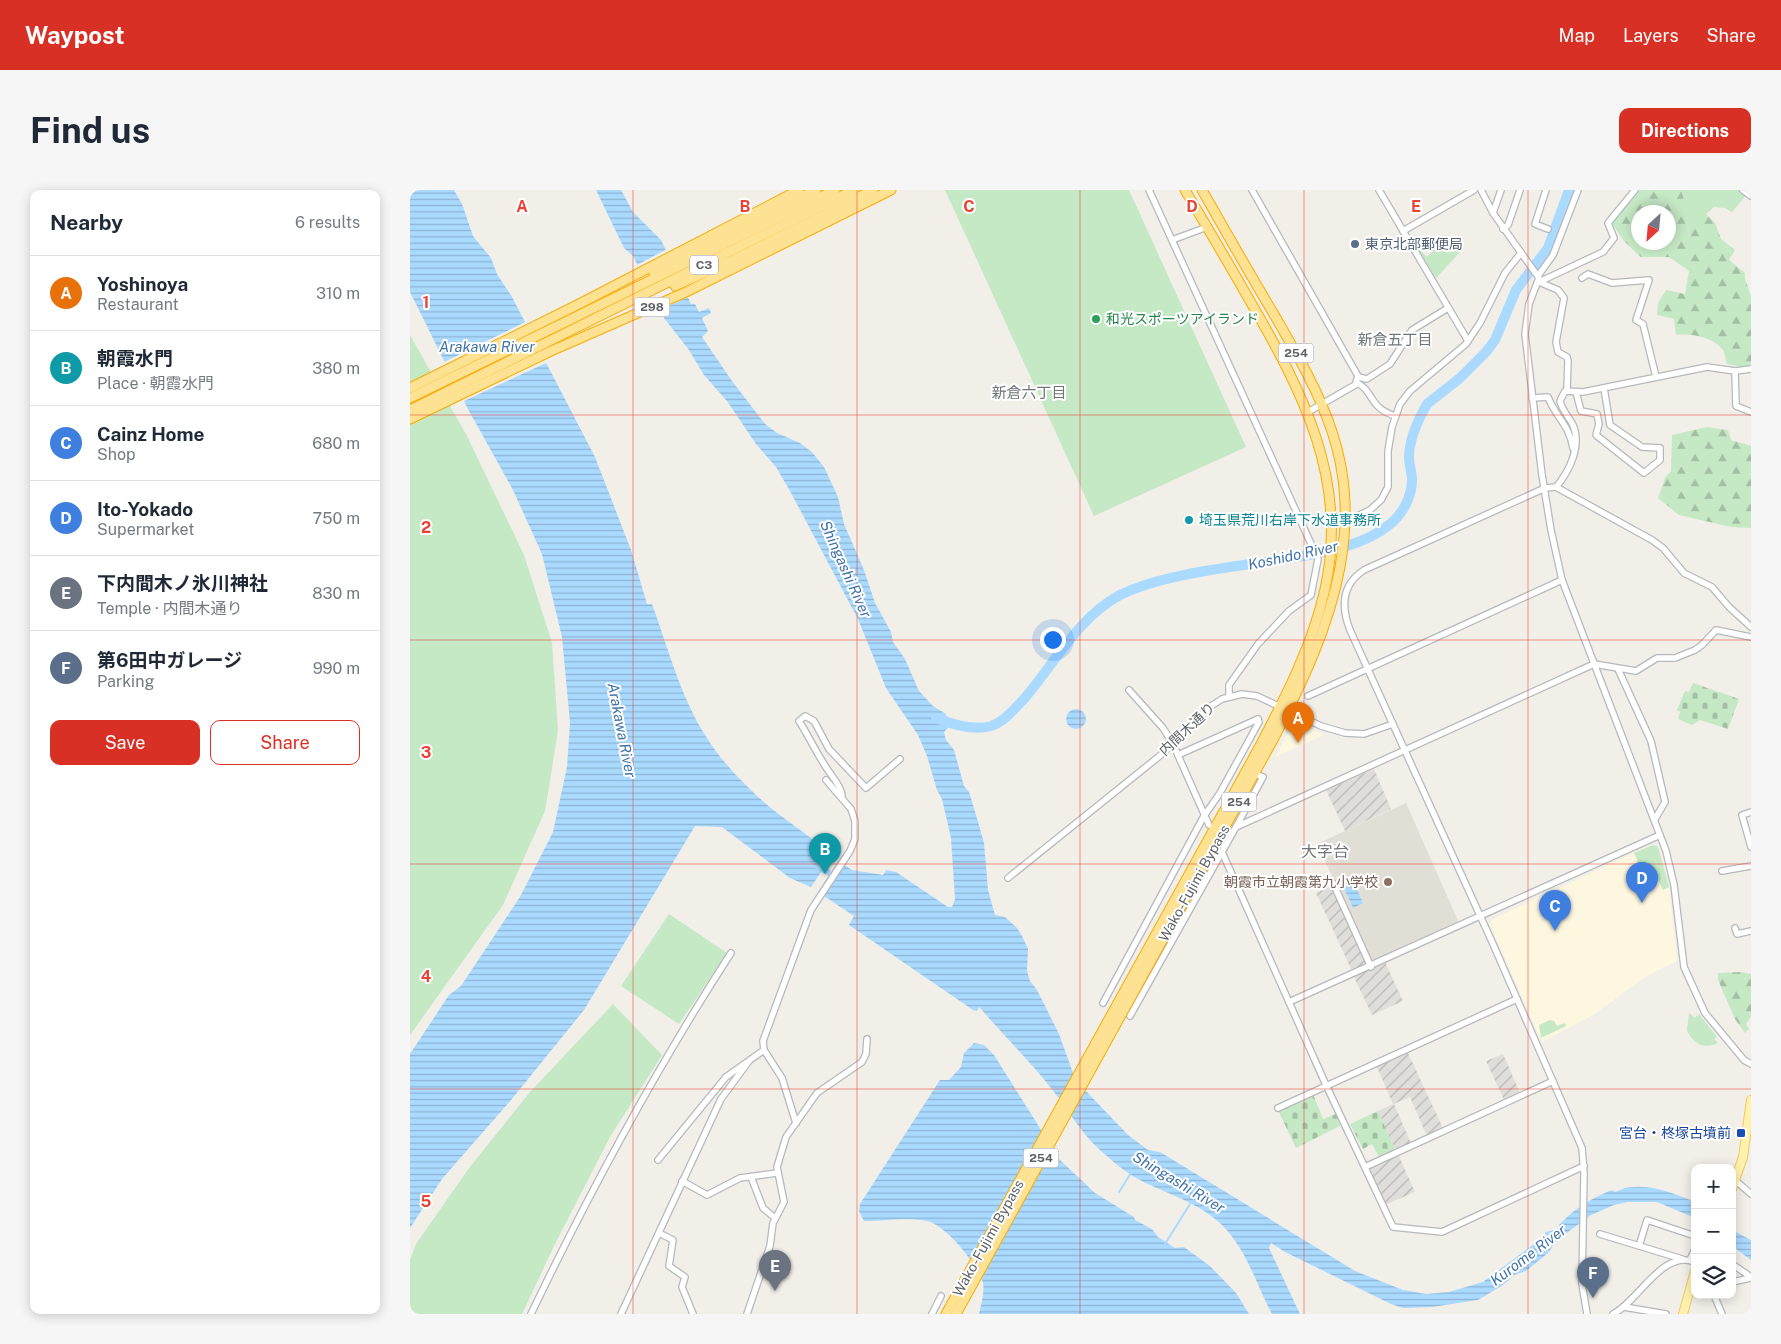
<!DOCTYPE html>
<html lang="en">
<head>
<meta charset="utf-8">
<style>
	:root { --surface:#fff; --page:#f6f6f7; --text:#1f2937; --muted:#747a83; --line:#e0e1e3; --accent:#d93025 }
	body { margin:0; font-family:"Public Sans","Noto Sans JP",sans-serif; background:var(--page); color:var(--text) }
	.controls { position:absolute; right:15px; bottom:15px; display:grid; overflow:hidden; border-radius:10px; box-shadow:0 2px 12px #0003 }
	.controls button { width:45px; height:45px; display:grid; place-items:center; padding:0; border:0; border-bottom:1px solid var(--line); background:var(--surface); color:var(--text); font:25px sans-serif }
	.compass { position:absolute; left:1221px; top:15px; width:45px; height:45px; border-radius:50%; background:var(--surface); box-shadow:0 2px 12px #0003; rotate:206deg }
	.you { position:absolute; left:642px; top:449px; width:18px; height:18px; margin:-12px; border:4px solid #fff; border-radius:50%; background:#1a73e8; box-shadow:0 0 0 8px #1a73e833 }
	.badge { display:grid; place-items:center; width:32px; height:32px; border-radius:50%; background:var(--accent); color:#fff; font-size:16px; font-weight:700 }
	.pin { position:absolute; translate:-50% -41px; filter:drop-shadow(0 1px 2px #0008) }
	.pin::after { content:''; position:absolute; top:26px; width:18px; height:15px; background:inherit; clip-path:polygon(0 0,100% 0,50% 100%) }
	.list { margin:0; padding:0; list-style:none }
	h2 { display:flex; justify-content:space-between; align-items:center; height:65px; margin:0; padding:0 20px; font-size:21px }
	h2 small { font-size:16px; font-weight:400; color:var(--muted) }
	.list li { display:grid; grid-template-columns:32px 1fr auto; gap:15px; align-items:center; box-sizing:border-box; height:75px; padding:0 20px; border-top:1px solid var(--line) }
	.list b { display:block; font-size:19px; white-space:nowrap }
	.list p { margin:0; font-size:16px; white-space:nowrap; color:var(--muted) }
	.list em { font-size:16px; font-style:normal; color:var(--muted) }
	.actions { display:flex; gap:10px; padding:15px 20px }
	.actions a { flex:1; padding:11px 0; border:1px solid var(--accent); border-radius:10px; text-align:center; font-size:18px; color:var(--accent) }
	.actions .main { background:var(--accent); color:#fff }
	.icon { flex:none; width:28px; height:28px; fill:none; stroke:currentColor; stroke-width:2; stroke-linecap:round; stroke-linejoin:round }
	.map { position:relative; flex:none; width:1341px; height:1124px; overflow:hidden; border-radius:10px }
	header { display:flex; align-items:center; gap:30px; box-sizing:border-box; height:70px; padding:0 25px; background:var(--accent); color:#fff }
	header strong { font-size:24px }
	nav { display:flex; gap:28px; margin-inline-start:auto; font-size:18px }
	.intro { display:flex; align-items:center; justify-content:space-between; box-sizing:border-box; height:120px; padding:0 30px }
	h1 { margin:0; font-size:35px }
	.button { padding:12px 22px; border-radius:10px; background:var(--accent); color:#fff; font-size:18px; font-weight:700 }
	main { display:flex; gap:30px; padding:0 30px }
	aside { flex:1; background:var(--surface); border-radius:10px; box-shadow:0 2px 12px #0003 }
	.map>svg:first-child { display:block }
	.commercial { fill:#fef7e0 }
	.industrial { fill:url(#industrial-furrows) }
	.education { fill:#e1ded6 }
	.green { fill:#c5e8c5; fill-rule:evenodd }
	.forest { fill:url(#forest-firs); fill-rule:evenodd }
	.cemetery { fill:url(#cemetery-stones) }
	.water { fill:url(#water-rules) }
	.pier { fill:#f1efe8 }
	.lines { fill:none; stroke-linecap:round; stroke-linejoin:round }
	.stream { stroke:#aadaff; stroke-width:2 }
	.canal { stroke:#aadaff; stroke-width:6 }
	.river { stroke:#aadaff; stroke-width:10 }
	.minor-casing { stroke:#b5b8bc; stroke-width:8 }
	.major-casing { stroke:#f2c960; stroke-width:10 }
	.highway-casing { stroke:#f9ab00; stroke-width:11 }
	.minor { stroke:#fff; stroke-width:5.5 }
	.major { stroke:#fff2af; stroke-width:8 }
	.highway { stroke:#fde293; stroke-width:9 }
	.grid { fill:none; stroke:#ea4335; stroke-width:1; stroke-opacity:0.55 }
	.service-dot { fill:#5c6f8a; stroke:#fff; stroke-width:2 }
	.leisure-dot { fill:#2e9e5b; stroke:#fff; stroke-width:2 }
	.culture-dot { fill:#0f9aa8; stroke:#fff; stroke-width:2 }
	.education-dot { fill:#8d6e63; stroke:#fff; stroke-width:2 }
	.transit-dot { fill:#1a4fb4; stroke:#fff; stroke-width:2 }
	.labels { text-anchor:middle; dominant-baseline:central; stroke-width:4; stroke-linejoin:round; paint-order:stroke }
	.shield { fill:#fff; stroke:#8f9295; stroke-width:1 }
	.shield-label { font-size:12px; font-weight:bold; fill:#5f6368 }
	.service-label { font-size:14px; fill:#4e5e75; stroke:#fff; text-anchor:start }
	.leisure-label { font-size:14px; fill:#27864d; stroke:#fff; text-anchor:start }
	.culture-label { font-size:14px; fill:#0d838f; stroke:#fff; text-anchor:start }
	.street-label { font-size:14px; fill:#5f6368; stroke:#fff }
	.education-label { font-size:14px; fill:#785e54; stroke:#fff; text-anchor:end }
	.transit-label { font-size:14px; fill:#164399; stroke:#fff; text-anchor:end }
	.neighbourhood-label { font-size:15px; fill:#70757a; stroke:#fff }
	.water-label { font-size:15px; font-style:italic; fill:#4174aa; stroke:#fff }
	.quarter-label { font-size:16px; fill:#70757a; stroke:#fff }
	.grid-label { font-size:16px; text-anchor:middle; font-weight:bold; fill:#ea4335; stroke:#fff; stroke-width:4; stroke-linejoin:round; paint-order:stroke }
</style>
</head>
<body>
<header>
<strong>Waypost</strong>
<nav><a>Map</a><a>Layers</a><a>Share</a></nav>
</header>
<div class="intro"><h1>Find us</h1><a class="button">Directions</a></div>
<main>
<aside>
<h2>Nearby<small>6 results</small></h2>
<ul class="list">
<li><span class="badge" style="background:#e8710a">A</span><div><b>Yoshinoya</b><p>Restaurant</p></div><em>310 m</em></li>
<li><span class="badge" style="background:#0f9aa8">B</span><div><b>朝霞水門</b><p>Place · 朝霞水門</p></div><em>380 m</em></li>
<li><span class="badge" style="background:#3f7fe0">C</span><div><b>Cainz Home</b><p>Shop</p></div><em>680 m</em></li>
<li><span class="badge" style="background:#3f7fe0">D</span><div><b>Ito-Yokado</b><p>Supermarket</p></div><em>750 m</em></li>
<li><span class="badge" style="background:#6b7280">E</span><div><b>下内間木ノ氷川神社</b><p>Temple · 内間木通り</p></div><em>830 m</em></li>
<li><span class="badge" style="background:#5c6f8a">F</span><div><b>第6田中ガレージ</b><p>Parking</p></div><em>990 m</em></li>
</ul>
<div class="actions"><a class="main">Save</a><a>Share</a></div>
</aside>
<div class="map">
<svg width="1341" height="1124" viewBox="0 0 1341 1124">
	<defs>
		<pattern id="industrial-furrows" width="10" height="10" patternUnits="userSpaceOnUse" patternTransform="scale(1.25)"><rect width="10" height="10" fill="#e0deda"/><path d="M-1 1l2-2M0 10L10 0M9 11l2-2" fill="none" stroke="#b9b8b5"/></pattern>
		<pattern id="forest-firs" width="22" height="20" patternUnits="userSpaceOnUse" patternTransform="scale(1.25)"><rect width="22" height="20" fill="#c5e8c5"/><path d="M5 1l3.5 6h-7zM16 11l3.5 6h-7z" fill="#a3c0a4"/></pattern>
		<pattern id="cemetery-stones" width="16" height="16" patternUnits="userSpaceOnUse" patternTransform="scale(1.25)"><rect width="16" height="16" fill="#c5e8c5"/><path d="M2 7V4a2 2 0 0 1 4 0v3zM10 15v-3a2 2 0 0 1 4 0v3z" fill="#a3c0a4"/></pattern>
		<pattern id="water-rules" width="6" height="5" patternUnits="userSpaceOnUse" patternTransform="scale(1.25)"><rect width="6" height="5" fill="#aadaff"/><path d="M0 2.5h6" fill="none" stroke="#8eb4d2"/></pattern>
	</defs>
	<rect width="100%" height="100%" fill="#f1efe8"/>
	<!-- commercial -->
	<g class="commercial">
		<polygon points="892,534 914,545 865,567 880,539"/>
		<polygon points="1224,663 1233,683 1243,679 1253,700 1259,697 1267,771 1235,787 1183,825 1132,852 1080,734 1083,729"/>
	</g>
	<!-- industrial -->
	<g class="industrial">
		<polygon points="964,579 981,619 935,641 916,600"/>
		<polygon points="919,697 922,698 958,773 942,781 906,703"/>
		<polygon points="975,772 993,811 962,825 944,787"/>
		<polygon points="997,861 1033,938 1017,946 1000,907 984,914 1001,953 985,960 968,921 983,914 966,875"/>
		<polygon points="1093,864 1110,903 1094,910 1076,871"/>
		<polygon points="988,964 1005,1002 975,1015 959,982 962,976"/>
	</g>
	<!-- education -->
	<polygon class="education" points="996,613 1049,733 962,772 907,654"/>
	<!-- green -->
	<g class="green">
		<polygon points="535,0 719,0 836,257 684,326"/>
		<path d="M1230,0H1333L1338,3L1322,22L1315,18L1304,17L1296,24L1284,28L1259,67H1231L1214,51L1202,33ZM1228,22H1258V52H1228Z"/>
		<polygon points="1044,51 1053,59 1026,88 1006,56 1017,67 1029,54 1038,59"/>
		<polygon points="0,145 57,246 114,365 142,453 148,541 135,621 93,715 0,845"/>
		<polygon points="1243,655 1248,657 1259,697 1253,700 1243,679 1233,683 1224,663"/>
		<polygon points="259,724 317,763 269,834 211,796"/>
		<polygon points="203,814 252,865 200,947 144,1056 112,1124 0,1124 0,1070 6,1054 59,978 120,902"/>
		<path d="M1279,823L1285,828L1289,824L1307,847L1304,849L1308,853C1294,860 1282,853 1277,840Z"/>
		<polygon points="1140,830 1144,831 1147,836 1155,833 1156,836 1131,848 1129,835"/>
	</g>
	<!-- forest -->
	<g class="forest">
		<path d="M1230,0H1271L1276,17L1283,23L1296,24L1305,33L1311,49L1325,60L1319,70L1335,83V89L1341,106V175L1333,177L1317,174C1316,170 1315,162 1312,159C1303,147 1280,143 1266,145L1264,129L1247,125L1248,113L1256,100L1275,104L1279,81L1259,67H1231L1214,51L1202,33ZM1228,22H1258V52H1228Z"/>
		<polygon points="1297,237 1318,240 1321,250 1341,256 1341,338 1321,337 1269,325 1248,308 1255,288 1261,281 1262,245"/>
		<polygon points="1331,782 1341,784 1341,826 1336,834 1339,839 1335,843 1325,829 1308,790 1308,783"/>
	</g>
	<!-- cemetery -->
	<g class="cemetery">
		<polygon points="1283,493 1329,509 1318,539 1290,530 1282,535 1268,529 1270,522 1267,520 1275,501 1279,502"/>
		<polygon points="903,904 913,929 926,924 930,936 886,958 868,920"/>
		<polygon points="968,921 985,960 969,967 962,954 953,959 940,934"/>
	</g>
	<!-- water -->
	<g class="water">
		<path d="M0,0H44L52,14L63,46L81,68L87,84L102,107L185,267L221,360L237,414H242C258,458 270,505 295,545C307,565 325,585 342,601C366,626 397,642 422,666L401,697L380,688L312,637L285,636L174,820L101,910L32,989L0,1038V864L39,805L51,796L110,707L143,642L157,577L160,533L152,447L132,364L103,300L59,221L0,102Z"/>
		<path d="M186,0H211L223,22L251,50L281,114H285L289,122L299,118L301,123L292,128L298,141L292,147L322,191L355,234L367,243L390,253L402,262L414,277L428,307L434,334L454,380L465,413L481,442L483,452L495,469L509,501L523,516L536,524L538,538L534,542L536,550L544,560L554,596L559,602L566,625L574,653L578,700L585,725L595,727L607,738L612,746L618,759L617,781L620,791L627,800L649,844L663,883L674,899L718,945L738,960L750,962L945,1081L993,1100L1016,1104L1039,1102L1073,1092L1131,1049L1136,1042L1145,1040C1159,1022 1179,1009 1202,1000L1205,1002C1209,1001 1212,999 1215,998C1239,993 1264,1003 1285,1012V1028L1247,1012H1218L1204,1015L1181,1025L1147,1050L1138,1063L1116,1081L1104,1085L1093,1095L1068,1110L1022,1117L993,1118L981,1114L875,1062L861,1053L859,1058L890,1124H862C846,1094 837,1060 812,1035C789,1012 754,1003 726,988C714,981 701,970 690,960C670,942 658,919 641,898C619,870 594,846 571,819L569,817L567,821L563,820L439,735L444,726L408,702L428,671L442,680L473,685L476,680L486,682L538,717H542L545,709L541,648L532,609L527,600L517,566L508,545L476,498L448,429L380,301L366,277L346,254L317,211L294,185L279,160L254,128L223,66L214,58Z"/>
		<circle cx="666" cy="529" r="10"/>
		<polygon points="944,693 953,713 943,718 934,698"/>
		<path d="M564,853L574,855L584,865L650,970L685,1003L724,1027L725,1030L742,1039L748,1047L765,1058L774,1057L800,1076L826,1103L839,1124H569C571,1114 575,1103 573,1093C567,1074 537,1036 517,1031C500,1027 472,1031 454,1031L449,1021L450,1014L530,890H539L551,877L554,863Z"/>
		<polygon points="1322,1040 1341,1050 1341,1070 1322,1056"/>
	</g>
	<!-- pier -->
	<g class="pier">
		<polygon points="257,59 280,106 248,121 225,76"/>
		<polygon points="117,131 138,172 52,212 32,173"/>
	</g>
	<g class="lines">
		<!-- stream -->
		<g class="stream">
			<polyline points="709,1002 721,983"/>
			<polyline points="755,1054 780,1014"/>
		</g>
		<!-- canal -->
		<polyline class="canal" points="406,675 425,687"/>
		<!-- river -->
		<path class="river" d="M526,528C542,534 563,541 581,536C594,532 604,519 613,510C643,476 668,427 710,405C756,382 835,376 887,367C917,362 954,355 979,335C992,325 1002,307 1002,290C1002,282 999,275 999,267C999,249 1008,230 1017,214L1050,188L1076,162L1085,150L1106,100L1138,58L1159,0"/>
		<!-- minor casing -->
		<g class="minor-casing">
			<g id="minor">
				<polyline points="739,0 908,369 901,405 879,421 848,454 819,495 819,507"/>
				<polyline points="842,0 948,186 945,195 898,222"/>
				<polyline points="969,0 1058,151"/>
				<polyline points="1071,0 1083,23 1129,88 1119,114 1115,144 1132,285 1141,340 1152,390 1256,661 1264,695 1274,777 1295,823 1334,870 1341,874"/>
				<polyline points="1136,0 1125,34 1138,39"/>
				<polyline points="1333,0 1341,6"/>
				<polyline points="1083,23 1091,0"/>
				<polyline points="1093,39 1098,35 1110,0"/>
				<polyline points="993,41 1064,0"/>
				<polyline points="762,50 797,37"/>
				<polyline points="1128,86 1143,65 1168,0"/>
				<polyline points="1172,88 1178,84 1202,93 1239,90 1226,130 1233,134 1246,187"/>
				<polyline points="1129,92 1193,62 1204,48 1198,33 1225,0"/>
				<polyline points="1129,92 1148,100 1154,108 1146,152 1148,162 1157,167 1158,171 1157,200"/>
				<polyline points="1325,181 1326,216 1341,222"/>
				<polyline points="948,187 957,189 980,174 1002,140 1038,118"/>
				<path d="M947,193C964,201 958,217 985,226"/>
				<polyline points="1166,202 1171,221 1187,224 1189,234 1186,245 1234,283 1250,270 1250,258 1232,257 1200,235 1194,198"/>
				<path d="M1122,208L1138,207C1146,228 1159,234 1163,258"/>
				<polyline points="1146,297 1242,350 1253,358 1274,383 1302,397 1319,417 1341,437"/>
				<polyline points="935,332 960,320 971,310 978,297 978,261 982,237 990,214 1000,201 1056,154 1070,133 1095,83 1111,63"/>
				<polyline points="1208,479 1241,551 1255,612 1245,629"/>
				<polyline points="719,500 753,538 763,554 799,635"/>
				<polyline points="898,506 1152,390"/>
				<polyline points="768,565 848,529"/>
				<path d="M432,605C430,593 420,585 414,574C405,560 398,545 389,531L395,526L404,531L419,559L456,598L490,569"/>
				<polyline points="1341,622 1332,625 1341,657"/>
				<polyline points="826,637 853,587 845,584"/>
				<polyline points="812,662 916,895 983,1037 1032,1042 1174,976"/>
				<polyline points="1312,681 1341,676"/>
				<polyline points="598,688 752,564 801,516 812,509 832,504 847,506 911,536 935,543 954,544 983,534"/>
				<polyline points="923,693 961,777"/>
				<polyline points="1325,738 1327,744 1341,741"/>
				<polyline points="879,812 1250,645"/>
				<polyline points="693,813 794,626 810,603 849,532 848,529"/>
				<polyline points="720,826 826,637 1184,474 1226,481 1247,468 1265,468 1285,460 1292,455 1306,440 1341,447"/>
				<polyline points="868,918 1107,809"/>
				<polyline points="386,933 372,888 354,860 353,851 401,720 440,661 445,649 445,631 441,619 416,590"/>
				<polyline points="248,970 316,887 354,860"/>
				<polyline points="955,977 1143,891"/>
				<polyline points="341,987 353,1018 365,1028"/>
				<polyline points="272,991 297,1005 330,988 367,983"/>
				<polyline points="1326,991 1341,1004"/>
				<polyline points="249,1043 263,1050 259,1076 275,1087 272,1097 283,1124"/>
				<polyline points="1190,1044 1272,1069"/>
				<polyline points="1229,1056 1237,1030 1285,1046"/>
				<polyline points="1280,1070 1285,1059"/>
				<polyline points="1322,1074 1341,1087"/>
				<polyline points="1322,1092 1341,1088"/>
				<polyline points="1304,1105 1312,1124"/>
				<polyline points="1214,1117 1256,1124"/>
				<path d="M121,1124C181,999 246,879 321,763"/>
				<polyline points="211,1124 311,909 339,871"/>
				<polyline points="337,1124 360,1056 363,1033 374,1012 367,977 376,947 407,903 452,872 456,864 457,849"/>
				<polyline points="522,1124 531,1106"/>
				<path d="M1177,1124L1172,1094L1174,983L1172,958L1083,754L940,440C931,417 931,395 954,380L1135,298L1146,297C1159,282 1172,256 1163,235C1159,227 1152,220 1150,211L1155,201L1173,202L1297,177L1325,181L1341,179"/>
				<path d="M1203,1124C1229,1111 1252,1059 1285,1072"/>
			</g>
		</g>
		<!-- major casing -->
		<g class="major-casing">
			<g id="major">
				<polyline points="1322,999 1333,967 1341,910"/>
				<polyline points="1273,1124 1285,1081"/>
			</g>
		</g>
		<!-- highway casing -->
		<g class="highway-casing">
			<g id="highway">
				<polyline points="244,84 314,45 406,0"/>
				<polyline points="265,96 325,69 463,0"/>
				<polyline points="0,198 171,113 389,0"/>
				<polyline points="0,208 425,0"/>
				<polyline points="0,220 444,0"/>
				<polyline points="0,229 141,161 276,102 481,0"/>
				<path d="M536,1124L850,556C876,506 903,454 915,399C939,291 893,202 840,111C819,74 797,37 775,0"/>
				<path d="M546,1124L865,546C892,493 919,437 930,377C949,271 913,209 862,121C838,81 815,40 792,0"/>
			</g>
		</g>
		<!-- minor -->
		<use href="#minor" class="minor"/>
		<!-- major -->
		<use href="#major" class="major"/>
		<!-- highway -->
		<use href="#highway" class="highway"/>
	</g>
	<!-- grid -->
	<path class="grid" d="M223,0V1124M447,0V1124M670,0V1124M894,0V1124M1118,0V1124M0,225H1341M0,450H1341M0,674H1341M0,899H1341"/>
	<!-- markers -->
	<circle class="service-dot" cx="945" cy="54" r="5"/>
	<circle class="leisure-dot" cx="686" cy="129" r="5"/>
	<circle class="culture-dot" cx="779" cy="330" r="5"/>
	<circle class="education-dot" cx="978" cy="692" r="5"/>
	<rect class="transit-dot" x="1326" y="938" width="10" height="10" rx="2.5"/>
	<g class="labels">
		<!-- shield labels -->
		<g class="shield">
			<rect x="280" y="65.5" width="28" height="19" rx="4"/>
			<rect x="224.5" y="107.5" width="35" height="19" rx="4"/>
			<rect x="868.5" y="153.5" width="35" height="19" rx="4"/>
			<rect x="811.5" y="602.5" width="35" height="19" rx="4"/>
			<rect x="613.5" y="958.5" width="35" height="19" rx="4"/>
		</g>
		<g class="shield-label">
			<text x="294" y="75">C3</text>
			<text x="242" y="117">298</text>
			<text x="886" y="163">254</text>
			<text x="829" y="612">254</text>
			<text x="631" y="968">254</text>
		</g>
		<!-- service labels -->
		<g class="service-label">
			<text x="955" y="54">東京北部郵便局</text>
		</g>
		<!-- leisure labels -->
		<g class="leisure-label">
			<text x="696" y="129">和光スポーツアイランド</text>
		</g>
		<!-- culture labels -->
		<g class="culture-label">
			<text x="789" y="330">埼玉県荒川右岸下水道事務所</text>
		</g>
		<!-- street labels -->
		<g class="street-label">
			<text transform="translate(777 539) rotate(-43)">内間木通り</text>
			<text transform="translate(784 693) rotate(-61)">Wako-Fujimi Bypass</text>
			<text transform="translate(578 1048) rotate(-61)">Wako-Fujimi Bypass</text>
		</g>
		<!-- education labels -->
		<g class="education-label">
			<text x="968" y="692">朝霞市立朝霞第九小学校</text>
		</g>
		<!-- transit labels -->
		<g class="transit-label">
			<text x="1321" y="943">宮台・柊塚古墳前</text>
		</g>
		<!-- neighbourhood labels -->
		<g class="neighbourhood-label">
			<text x="985" y="149">新倉五丁目</text>
			<text x="619" y="202">新倉六丁目</text>
		</g>
		<!-- water labels -->
		<g class="water-label">
			<text x="77" y="156">Arakawa River</text>
			<text transform="translate(883 365) rotate(-12)">Koshido River</text>
			<text transform="translate(436 379) rotate(66)">Shingashi River</text>
			<text transform="translate(212 540) rotate(79)">Arakawa River</text>
			<text transform="translate(769 992) rotate(31)">Shingashi River</text>
			<text transform="translate(1118 1065) rotate(-37)">Kurome River</text>
		</g>
		<!-- quarter labels -->
		<g class="quarter-label">
			<text x="915" y="661">大字台</text>
		</g>
	</g>
	<g class="grid-label">
		<text x="112" y="22">A</text>
		<text x="335" y="22">B</text>
		<text x="559" y="22">C</text>
		<text x="782" y="22">D</text>
		<text x="1006" y="22">E</text>
		<text x="16" y="118">1</text>
		<text x="16" y="343">2</text>
		<text x="16" y="568">3</text>
		<text x="16" y="792">4</text>
		<text x="16" y="1017">5</text>
	</g>
</svg>
<div class="controls">
<button>+</button>
<button>−</button>
<button><svg class="icon" aria-label="layers" viewBox="0 0 24 24"><path d="M12 4l9 5-9 5-9-5zM3 14l9 5 9-5"/></svg></button>
</div>
<svg class="compass" viewBox="-18 -18 36 36"><path d="M0-13l5 13h-10z" fill="#e53935"/><path d="M0 13l5-13h-10z" fill="#747a83"/></svg>
<div class="you"></div>
<div class="pin badge" style="left:888px;top:553px;background:#e8710a">A</div>
<div class="pin badge" style="left:415px;top:684px;background:#0f9aa8">B</div>
<div class="pin badge" style="left:1145px;top:741px;background:#3f7fe0">C</div>
<div class="pin badge" style="left:1232px;top:713px;background:#3f7fe0">D</div>
<div class="pin badge" style="left:365px;top:1101px;background:#6b7280">E</div>
<div class="pin badge" style="left:1183px;top:1108px;background:#5c6f8a">F</div>
</div>
</main>
</body>
</html>
